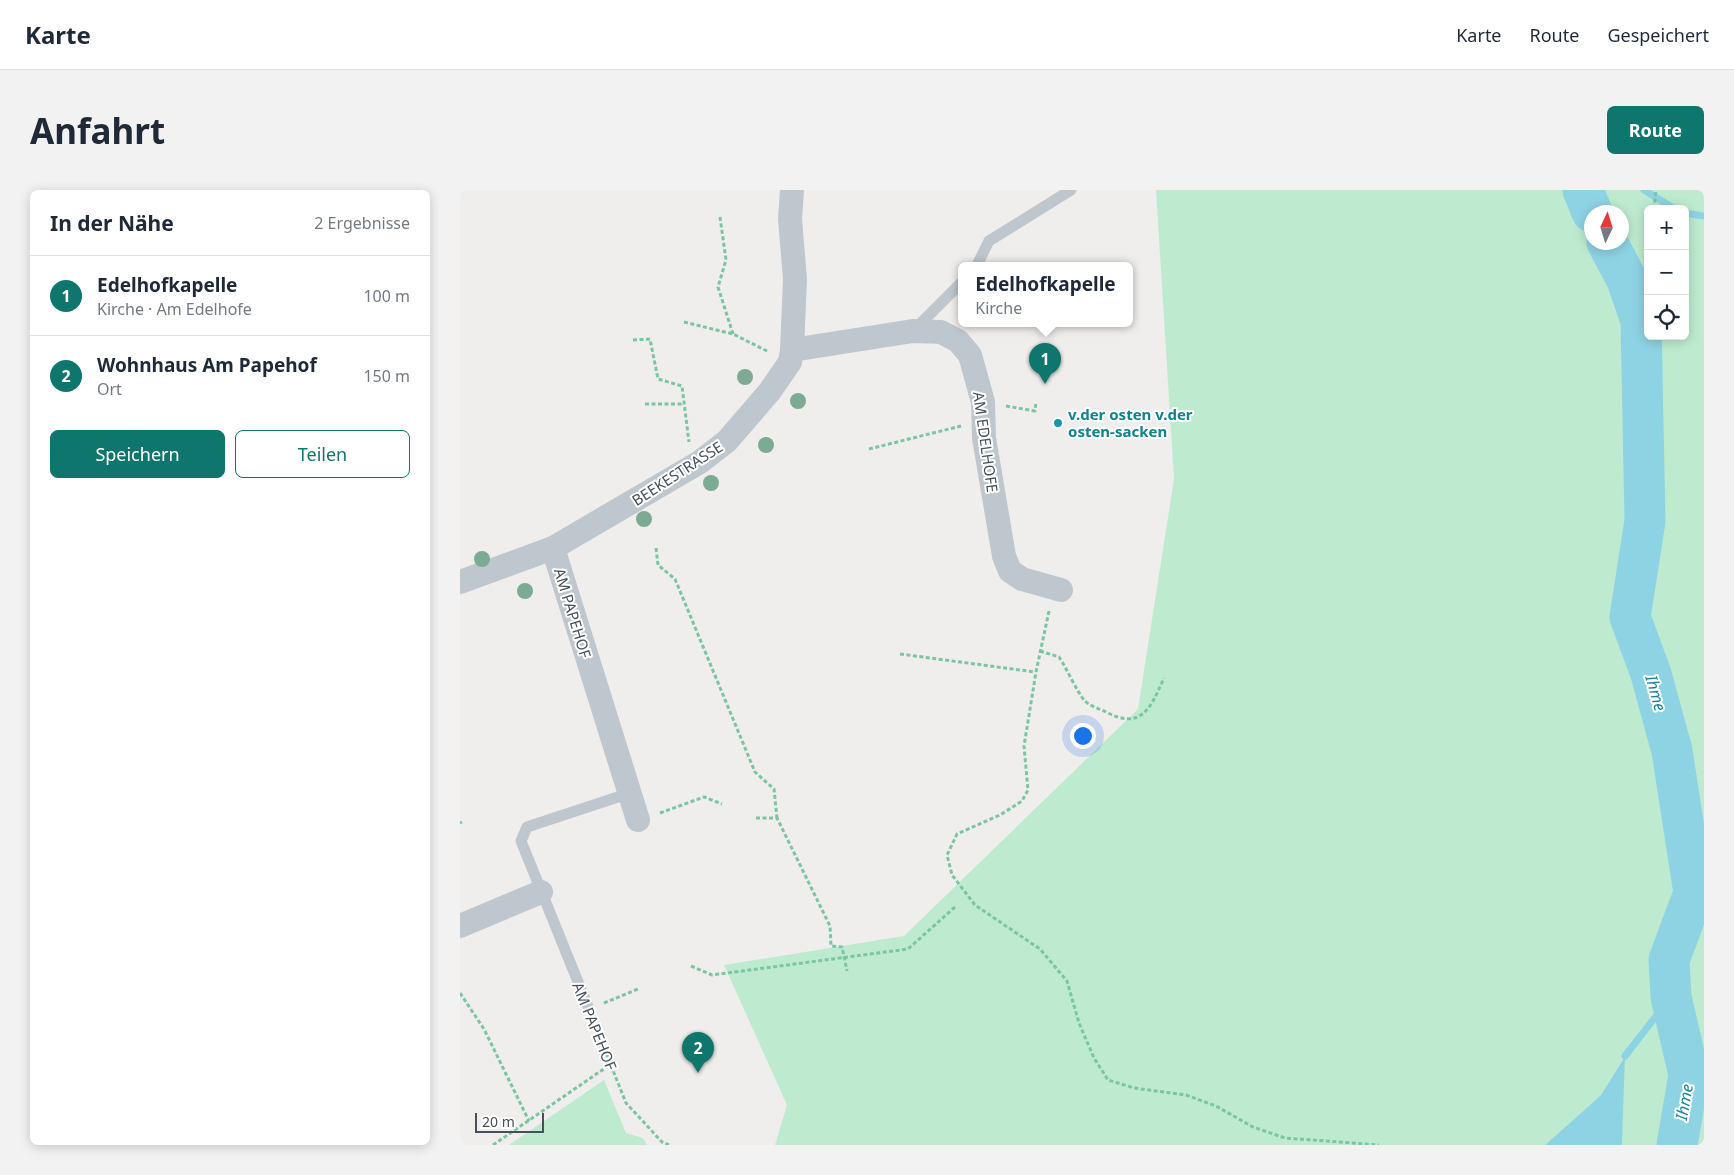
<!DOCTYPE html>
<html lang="de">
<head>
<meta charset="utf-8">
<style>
	:root { --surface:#fff; --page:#f2f2f3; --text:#1f2937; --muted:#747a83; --line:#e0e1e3; --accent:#0f766e }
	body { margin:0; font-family:"Noto Sans",sans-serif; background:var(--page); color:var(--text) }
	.controls { position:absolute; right:15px; top:15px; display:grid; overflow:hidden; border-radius:8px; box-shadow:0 2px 12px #0003 }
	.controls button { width:45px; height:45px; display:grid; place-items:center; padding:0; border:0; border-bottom:1px solid var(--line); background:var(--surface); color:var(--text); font:25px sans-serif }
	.compass { position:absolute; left:1124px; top:15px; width:45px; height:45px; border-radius:50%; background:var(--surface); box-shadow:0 2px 12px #0003; rotate:4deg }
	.scale { position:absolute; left:15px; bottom:12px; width:69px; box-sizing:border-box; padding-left:5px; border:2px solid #475059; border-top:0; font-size:14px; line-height:18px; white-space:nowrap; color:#475059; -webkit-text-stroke:4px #fff; paint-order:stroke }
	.you { position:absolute; left:622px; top:545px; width:18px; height:18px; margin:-12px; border:4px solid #fff; border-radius:50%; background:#1a73e8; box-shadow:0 0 0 8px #1a73e833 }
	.badge { display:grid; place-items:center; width:32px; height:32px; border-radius:50%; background:var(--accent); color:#fff; font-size:16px; font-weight:700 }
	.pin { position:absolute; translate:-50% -41px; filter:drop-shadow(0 1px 2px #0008) }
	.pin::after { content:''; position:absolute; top:26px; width:18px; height:15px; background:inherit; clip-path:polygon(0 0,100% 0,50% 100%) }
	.popup { position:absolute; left:498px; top:72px; width:175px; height:65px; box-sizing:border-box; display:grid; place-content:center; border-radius:8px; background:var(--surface); filter:drop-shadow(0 1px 4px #0005); font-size:16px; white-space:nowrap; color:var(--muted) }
	.popup b { font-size:19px; color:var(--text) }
	.popup::after { content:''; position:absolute; left:50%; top:100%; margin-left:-10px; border:10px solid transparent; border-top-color:var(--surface) }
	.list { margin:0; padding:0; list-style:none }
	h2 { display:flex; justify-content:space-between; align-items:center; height:65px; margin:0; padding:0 20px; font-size:21px }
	h2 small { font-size:16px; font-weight:400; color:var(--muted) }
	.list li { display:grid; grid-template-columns:32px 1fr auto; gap:15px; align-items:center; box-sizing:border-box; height:80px; padding:0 20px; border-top:1px solid var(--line) }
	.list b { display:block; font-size:19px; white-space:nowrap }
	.list p { margin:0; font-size:16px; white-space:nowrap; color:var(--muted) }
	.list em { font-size:16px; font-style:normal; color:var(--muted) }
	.actions { display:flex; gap:10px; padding:15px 20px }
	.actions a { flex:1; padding:11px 0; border:1px solid var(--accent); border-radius:8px; text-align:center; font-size:18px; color:var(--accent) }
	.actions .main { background:var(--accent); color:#fff }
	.icon { flex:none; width:28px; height:28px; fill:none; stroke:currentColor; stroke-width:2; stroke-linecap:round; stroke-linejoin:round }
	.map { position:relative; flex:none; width:1244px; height:955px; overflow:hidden; border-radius:8px }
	header { display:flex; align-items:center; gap:30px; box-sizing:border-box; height:70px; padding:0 25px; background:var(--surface); border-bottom:1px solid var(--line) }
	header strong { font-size:24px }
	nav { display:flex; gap:28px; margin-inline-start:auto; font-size:18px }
	.intro { display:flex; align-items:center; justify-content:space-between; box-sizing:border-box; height:120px; padding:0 30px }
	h1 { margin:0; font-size:35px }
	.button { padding:12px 22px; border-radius:8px; background:var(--accent); color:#fff; font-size:18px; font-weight:700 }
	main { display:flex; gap:30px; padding:0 30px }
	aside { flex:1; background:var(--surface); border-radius:8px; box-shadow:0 2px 12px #0003 }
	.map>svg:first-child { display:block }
	.green { fill:#beebcf; fill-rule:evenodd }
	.water { fill:#8ed3e4 }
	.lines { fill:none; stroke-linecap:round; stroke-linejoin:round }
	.stream { stroke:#8ed3e4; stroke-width:7 }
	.river { stroke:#8ed3e4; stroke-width:41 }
	.path { stroke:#79c6a0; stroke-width:3; stroke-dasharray:4 2.5; stroke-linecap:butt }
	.lane { stroke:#bfc7ce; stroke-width:11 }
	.street { stroke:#bfc7ce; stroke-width:24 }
	.tree { fill:#7caa93 }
	.culture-dot { fill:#0f9aa8; stroke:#fff; stroke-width:2 }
	.labels { text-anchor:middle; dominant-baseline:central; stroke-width:4; stroke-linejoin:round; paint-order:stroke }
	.culture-label { font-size:15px; font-weight:bold; fill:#0d838f; stroke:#fff; text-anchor:start }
	.street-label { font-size:15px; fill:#475059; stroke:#fff }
	.water-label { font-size:16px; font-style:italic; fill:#17809c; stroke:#fff }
</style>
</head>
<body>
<header>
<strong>Karte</strong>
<nav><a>Karte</a><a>Route</a><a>Gespeichert</a></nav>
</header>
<div class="intro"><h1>Anfahrt</h1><a class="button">Route</a></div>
<main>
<aside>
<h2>In der Nähe<small>2 Ergebnisse</small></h2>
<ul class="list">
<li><span class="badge">1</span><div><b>Edelhofkapelle</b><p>Kirche · Am Edelhofe</p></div><em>100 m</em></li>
<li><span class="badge">2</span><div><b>Wohnhaus Am Papehof</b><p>Ort</p></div><em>150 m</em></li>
</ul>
<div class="actions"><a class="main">Speichern</a><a>Teilen</a></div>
</aside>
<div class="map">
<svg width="1244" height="955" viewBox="0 0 1244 955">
	<rect width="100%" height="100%" fill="#f0eded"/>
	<!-- green -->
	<g class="green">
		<path d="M696,0H1244V955H1162L1164,867L1141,905L1085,955H315L327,915L264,775L444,746L678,519L714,289ZM1188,19H1225V146H1188ZM1132,22H1162V52H1132Z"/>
		<polygon points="144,890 166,943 183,948 187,955 49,955"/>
	</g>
	<!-- water -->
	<polygon class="water" points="1165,866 1162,955 1085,955 1141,905"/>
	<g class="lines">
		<!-- stream -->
		<g class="stream">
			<polyline points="1184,0 1215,19"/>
			<polyline points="1225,23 1244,26"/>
			<polyline points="1165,866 1211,807"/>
		</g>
		<!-- river -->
		<g class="river">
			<polyline points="1123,0 1132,22"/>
			<polyline points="1147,52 1167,90 1181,131 1185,331 1170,427 1191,484 1212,561 1234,703 1209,770 1211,807 1229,885 1217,955"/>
		</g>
		<!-- path -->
		<g class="path">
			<polyline points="1194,19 1196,0"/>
			<polyline points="260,27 266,70 258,97 273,144"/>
			<polyline points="224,132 273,144 309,162"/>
			<polyline points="173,150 190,149 198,189 222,196 229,252"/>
			<polyline points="185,214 224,214"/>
			<polyline points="546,216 575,221 576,212"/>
			<polyline points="409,259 501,236"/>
			<polyline points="196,358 198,375 215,389 295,582 314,599 317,628"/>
			<polyline points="589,421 576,482 564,556 568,600 562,611 540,625 497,644 487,665 492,685 515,715 580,759 607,791 619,833 634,868 648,890 674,898 726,905 756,916 793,937 825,948 919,955"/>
			<path d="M580,461L599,467C606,477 618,504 625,511C630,516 640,519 646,522C682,541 691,517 704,488"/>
			<polyline points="440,464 575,482"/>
			<polyline points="200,623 244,607 262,614"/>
			<polyline points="296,628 317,628 370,736 371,756 382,757 387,781"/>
			<polyline points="0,633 2,632"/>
			<polyline points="231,776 252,785 448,759 495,717"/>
			<polyline points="0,803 24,839 69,931"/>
			<polyline points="144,813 178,799"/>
			<polyline points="134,833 166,913 202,952 209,955"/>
			<polyline points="33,955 151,874"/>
		</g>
		<!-- lane -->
		<g class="lane">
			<polyline points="517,75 529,51 611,0"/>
			<polyline points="454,140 501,93"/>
			<polyline points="129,819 61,651 67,637 170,603"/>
		</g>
		<!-- street -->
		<g class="street">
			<polyline points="332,160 453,141 481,142 498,151 510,165 523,212 524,248 544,366 550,381 562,389 601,400"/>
			<polyline points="93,358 178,630"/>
			<polyline points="0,392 93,358 240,272 267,251 310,201 330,172 332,160 335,89 330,29 332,0"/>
			<polyline points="0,736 81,702"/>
		</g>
	</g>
	<!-- trees -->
	<g class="tree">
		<circle cx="285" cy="187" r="8"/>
		<circle cx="338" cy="211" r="8"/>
		<circle cx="306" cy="255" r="8"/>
		<circle cx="251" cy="293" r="8"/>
		<circle cx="184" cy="329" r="8"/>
		<circle cx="22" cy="369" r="8"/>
		<circle cx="65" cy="401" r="8"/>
	</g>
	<!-- markers -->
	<circle class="culture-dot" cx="598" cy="233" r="5"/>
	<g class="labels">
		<!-- culture labels -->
		<g class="culture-label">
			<text x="608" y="224">v.der osten v.der<tspan x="608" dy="17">osten-sacken</tspan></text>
		</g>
		<!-- street labels -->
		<g class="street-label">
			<text transform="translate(526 252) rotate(82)">AM EDELHOFE</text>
			<text transform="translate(217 283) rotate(-33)">BEEKESTRASSE</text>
			<text transform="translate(113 423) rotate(73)">AM PAPEHOF</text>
			<text transform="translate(135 836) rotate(68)">AM PAPEHOF</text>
		</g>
		<!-- water labels -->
		<g class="water-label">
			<text transform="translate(1196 503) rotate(74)">Ihme</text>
			<text transform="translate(1224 912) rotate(-80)">Ihme</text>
		</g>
	</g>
</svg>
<div class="controls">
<button>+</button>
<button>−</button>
<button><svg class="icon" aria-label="locate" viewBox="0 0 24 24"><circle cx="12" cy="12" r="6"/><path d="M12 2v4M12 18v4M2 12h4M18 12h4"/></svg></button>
</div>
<svg class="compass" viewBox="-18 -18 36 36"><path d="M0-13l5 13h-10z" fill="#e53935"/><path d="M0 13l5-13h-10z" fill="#747a83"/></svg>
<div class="scale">20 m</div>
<div class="you"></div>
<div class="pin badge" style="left:585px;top:194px">1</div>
<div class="popup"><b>Edelhofkapelle</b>Kirche</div>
<div class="pin badge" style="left:238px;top:883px">2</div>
</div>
</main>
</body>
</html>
